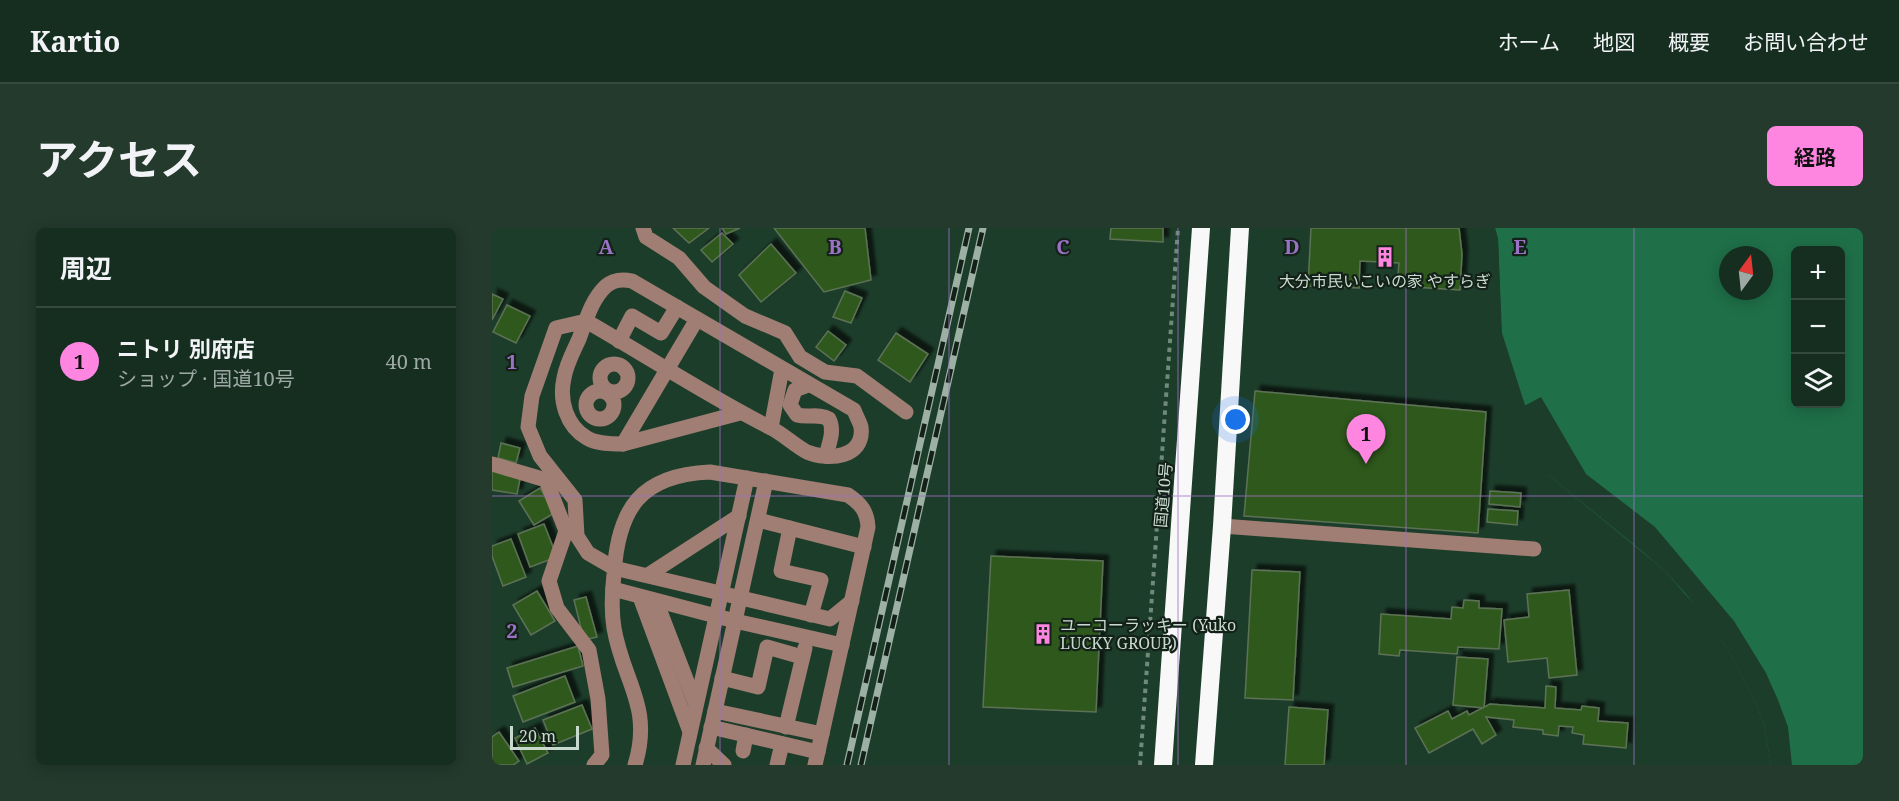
<!DOCTYPE html>
<html lang="ja">
<head>
<meta charset="utf-8">
<style>
	:root { --surface:#162e20; --page:#233a2d; --text:#f1f3f6; --muted:#9ea8a5; --line:#354a3e; --accent:#fe85e0 }
	body { margin:0; font-family:"Noto Serif","Noto Sans JP",serif; background:var(--page); color:var(--text) }
	.controls { position:absolute; right:18px; top:18px; display:grid; overflow:hidden; border-radius:9px; box-shadow:0 3px 15px #0003 }
	.controls button { width:54px; height:54px; display:grid; place-items:center; padding:0; border:0; border-bottom:2px solid var(--line); background:var(--surface); color:var(--text); font:30px sans-serif }
	.compass { position:absolute; left:1227px; top:18px; width:54px; height:54px; border-radius:50%; background:var(--surface); box-shadow:0 3px 15px #0003; rotate:15deg }
	.scale { position:absolute; left:18px; bottom:15px; width:69px; box-sizing:border-box; padding-left:6px; border:3px solid #c8dace; border-top:0; font-size:16px; line-height:21px; white-space:nowrap; color:#c8dace; -webkit-text-stroke:4px #132119; paint-order:stroke }
	.you { position:absolute; left:744px; top:192px; width:21px; height:21px; margin:-15px; border:4px solid #fff; border-radius:50%; background:#1a73e8; box-shadow:0 0 0 9px #1a73e833 }
	.badge { display:grid; place-items:center; width:39px; height:39px; border-radius:50%; background:var(--accent); color:#111; font-size:20px; font-weight:700 }
	.pin { position:absolute; translate:-50% -50px; filter:drop-shadow(0 2px 3px #0008) }
	.pin::after { content:''; position:absolute; top:32px; width:21px; height:18px; background:inherit; clip-path:polygon(0 0,100% 0,50% 100%) }
	.list { margin:0; padding:0; list-style:none }
	h2 { display:flex; justify-content:space-between; align-items:center; height:78px; margin:0; padding:0 24px; font-size:26px }
	h2 small { font-size:20px; font-weight:400; color:var(--muted) }
	.list li { display:grid; grid-template-columns:39px 1fr auto; gap:18px; align-items:center; box-sizing:border-box; height:108px; padding:0 24px; border-top:2px solid var(--line) }
	.list b { display:block; font-size:22px; white-space:nowrap }
	.list p { margin:0; font-size:20px; white-space:nowrap; color:var(--muted) }
	.list em { font-size:20px; font-style:normal; color:var(--muted) }
	.icon { flex:none; width:33px; height:33px; fill:none; stroke:currentColor; stroke-width:2; stroke-linecap:round; stroke-linejoin:round }
	.map { position:relative; flex:none; width:1371px; height:537px; overflow:hidden; border-radius:9px }
	header { display:flex; align-items:center; gap:36px; box-sizing:border-box; height:84px; padding:0 30px; background:var(--surface); border-bottom:2px solid var(--line) }
	header strong { font-size:28px }
	nav { display:flex; gap:33px; margin-inline-start:auto; font-size:21px }
	.intro { display:flex; align-items:center; justify-content:space-between; box-sizing:border-box; height:144px; padding:0 36px }
	h1 { margin:0; font-size:42px }
	.button { padding:15px 27px; border-radius:9px; background:var(--accent); color:#111; font-size:21px; font-weight:700 }
	main { display:flex; gap:36px; padding:0 36px }
	aside { flex:1; background:var(--surface); border-radius:9px; box-shadow:0 3px 15px #0003 }
	.map>svg:first-child { display:block }
	.water { fill:#1f7049; fill-rule:evenodd }
	.pier { fill:#1d3d2b }
	.building { fill:#2f591e; stroke:#5d7255; stroke-width:1.5; filter:url(#shadow) }
	.lines { fill:none; stroke-linecap:round; stroke-linejoin:round }
	.path { stroke:#70897a; stroke-width:4; stroke-dasharray:4.5 4.5; stroke-linecap:butt }
	.minor { stroke:#a07e74; stroke-width:15 }
	.highway { stroke:#f8f8f8; stroke-width:18 }
	.rail-casing { stroke:#9cb1a4; stroke-width:7 }
	.rail { stroke:#132119; stroke-width:4.5; stroke-dasharray:14; stroke-linecap:butt }
	.grid { fill:none; stroke:#9a72c5; stroke-width:1.5; stroke-opacity:0.55 }
	.labels { text-anchor:middle; dominant-baseline:central; stroke-width:4.5; stroke-linejoin:round; paint-order:stroke }
	.poi-label { font-size:16px; fill:#c8dace; stroke:#132119 }
	.street-label { font-size:16px; fill:#c8dace; stroke:#132119 }
	.grid-label { font-size:20px; text-anchor:middle; font-weight:bold; fill:#9a72c5; stroke:#132119; stroke-width:4.5; stroke-linejoin:round; paint-order:stroke }
</style>
</head>
<body>
<header>
<strong>Kartio</strong>
<nav><a>ホーム</a><a>地図</a><a>概要</a><a>お問い合わせ</a></nav>
</header>
<div class="intro"><h1>アクセス</h1><a class="button">経路</a></div>
<main>
<aside>
<h2>周辺<small></small></h2>
<ul class="list">
<li><span class="badge">1</span><div><b>ニトリ 別府店</b><p>ショップ · 国道10号</p></div><em>40 m</em></li>
</ul>
</aside>
<div class="map">
<svg width="1371" height="537" viewBox="0 0 1371 537">
	<defs>
		<filter id="shadow"><feDropShadow dx="5.5" dy="-5.5" stdDeviation="1.5" flood-color="#0009"/></filter>
	</defs>
	<rect width="100%" height="100%" fill="#1d3d2b"/>
	<!-- water -->
	<path class="water" d="M1003,0H1371V537H1279L1272,496L1261,469L1233,417L1216,392L1171,341L1055,246L1010,105L1006,11ZM1304,22H1348V176H1304ZM1236,27H1272V63H1236Z"/>
	<!-- pier -->
	<g class="pier">
		<polygon points="1000,0 1003,0 1006,11 1009,95 1006,94 1003,11"/>
		<polygon points="1049,169 1094,246 1163,299 1242,393 1274,445 1286,472 1296,499 1300,537 1279,537 1272,496 1261,469 1233,417 1194,366 1171,341 1145,319 1055,246 1048,234 1030,179"/>
	</g>
	<!-- building -->
	<g class="building">
		<polygon points="181,0 217,0 197,15"/>
		<polygon points="230,0 248,0 234,6"/>
		<polygon points="282,0 373,0 379,52 332,64"/>
		<polygon points="619,0 671,0 671,14 618,11"/>
		<polygon points="819,0 967,0 970,26 968,62 905,58 907,35 868,33 867,60 816,58"/>
		<polygon points="230,5 241,16 220,34 209,22"/>
		<polygon points="279,16 304,45 269,74 247,47"/>
		<polygon points="353,63 370,70 359,95 341,89"/>
		<polygon points="0,66 11,71 0,92"/>
		<polygon points="15,77 38,88 24,115 1,104"/>
		<polygon points="336,103 354,117 342,133 324,119"/>
		<polygon points="404,105 436,126 418,154 386,132"/>
		<polygon points="763,163 994,184 986,305 752,288"/>
		<polygon points="9,215 28,220 24,235 6,230"/>
		<polygon points="0,241 29,246 25,266 0,262"/>
		<polygon points="48,260 64,284 42,297 27,273"/>
		<polygon points="998,263 1029,265 1028,279 997,276"/>
		<polygon points="996,281 1026,283 1025,297 995,294"/>
		<polygon points="52,296 65,329 38,339 26,306"/>
		<polygon points="19,311 34,349 11,358 0,328 0,318"/>
		<polygon points="499,328 611,333 604,484 491,479"/>
		<polygon points="760,342 808,344 801,472 753,470"/>
		<polygon points="1077,362 1085,447 1057,450 1055,430 1016,434 1012,392 1037,389 1035,366"/>
		<polygon points="45,363 63,393 39,407 21,377"/>
		<polygon points="94,369 105,409 92,412 82,372"/>
		<polygon points="972,372 987,373 987,380 1010,381 1007,421 966,419 965,426 908,422 907,428 887,426 889,386 959,391 960,379 971,380"/>
		<polygon points="86,418 91,438 21,459 15,440"/>
		<polygon points="965,429 996,431 992,480 961,477"/>
		<polygon points="73,448 83,474 31,494 21,468"/>
		<polygon points="1054,458 1064,459 1063,480 1089,482 1090,478 1107,480 1106,493 1136,495 1134,520 1091,516 1092,507 1080,505 1081,499 1067,498 1066,508 1051,506 1051,502 1021,499 1022,492 994,489 1004,507 990,516 981,501 937,525 923,500 956,483 960,491 975,483 977,487 998,476 1053,480"/>
		<polygon points="90,477 100,501 61,517 51,492"/>
		<polygon points="797,479 836,482 832,537 793,537"/>
		<polygon points="43,500 56,525 35,536 23,510"/>
		<polygon points="7,504 27,533 21,537 0,537 0,509"/>
	</g>
	<g class="lines">
		<!-- path -->
		<polyline class="path" points="648,537 686,0"/>
		<!-- minor -->
		<g class="minor">
			<polyline points="151,0 154,9 187,30 212,59 253,88 293,105 308,129 333,144 365,148 414,184"/>
			<polyline points="127,113 140,88 169,105 185,79"/>
			<circle cx="122" cy="150" r="14"/>
			<path d="M316,157L303,162L298,177L305,187C316,190 327,185 337,191C343,203 337,215 334,228"/>
			<circle cx="108" cy="177" r="14"/>
			<path d="M248,185L131,216C120,216 105,216 95,210C74,198 67,172 72,150C74,137 81,124 87,111C94,93 99,72 114,58C121,52 131,51 140,53L362,182C364,188 368,194 369,199C373,230 336,233 315,224C302,217 290,205 277,199C214,167 155,128 94,93L64,100L40,168L36,199L48,228L83,272L85,308L96,325L122,340L338,391L360,373"/>
			<polyline points="279,200 290,141"/>
			<polyline points="131,216 205,91"/>
			<polyline points="0,236 54,252 74,303 57,353 65,380 97,422 106,471 110,527 102,537"/>
			<polyline points="266,292 372,319"/>
			<polyline points="730,298 1042,321"/>
			<polyline points="298,300 289,343 329,352 319,387"/>
			<polyline points="156,347 247,288"/>
			<polyline points="121,361 243,393 350,417"/>
			<polyline points="148,369 198,504"/>
			<polyline points="164,373 204,477"/>
			<polyline points="230,450 266,459 275,419 310,429"/>
			<polyline points="223,483 330,506"/>
			<polyline points="219,499 326,524"/>
			<polyline points="294,499 313,420"/>
			<polyline points="214,520 232,537"/>
			<polyline points="251,523 254,507"/>
			<path d="M143,537C161,478 131,454 122,400C119,382 120,364 122,346C126,280 149,247 218,244L356,267C369,276 375,283 376,299L323,537"/>
			<polyline points="191,537 255,250"/>
			<polyline points="211,537 274,253"/>
			<polyline points="285,537 290,516"/>
		</g>
		<!-- highway -->
		<g class="highway">
			<polyline points="671,537 709,0"/>
			<polyline points="712,537 730,298 748,0"/>
		</g>
		<!-- rail casing -->
		<g class="rail-casing">
			<g id="rail">
				<polyline points="355,537 477,0"/>
				<polyline points="369,537 491,0"/>
			</g>
		</g>
		<!-- rail -->
		<use href="#rail" class="rail"/>
	</g>
	<!-- grid -->
	<path class="grid" d="M228,0V537M457,0V537M686,0V537M914,0V537M1142,0V537M0,268H1371"/>
	<!-- icons -->
	<defs>
		<g id="building-bare" transform="scale(1.62)"><path d="M-4-6H4V6H1V3H-1V6H-4ZM-2.5-4.3h1.7v1.8h-1.7ZM.8-4.3h1.7v1.8H.8ZM-2.5-1h1.7V.8h-1.7ZM.8-1h1.7V.8H.8Z" fill="#fe85e0" stroke="#132119" stroke-width="2.5" paint-order="stroke"/></g>
	</defs>
	<g fill-rule="evenodd">
		<use href="#building-bare" x="893" y="29"/>
		<use href="#building-bare" x="551" y="406"/>
	</g>
	<g class="labels">
		<!-- poi labels -->
		<g class="poi-label">
			<text x="893" y="53">大分市民いこいの家 やすらぎ</text>
			<text x="568" y="397" text-anchor="start">ユーコーラッキー (Yuko<tspan x="568" dy="18">LUCKY GROUP)</tspan></text>
		</g>
		<!-- street labels -->
		<g class="street-label">
			<text transform="translate(671 267) rotate(-85)">国道10号</text>
		</g>
	</g>
	<g class="grid-label">
		<text x="114" y="26">A</text>
		<text x="343" y="26">B</text>
		<text x="571" y="26">C</text>
		<text x="800" y="26">D</text>
		<text x="1028" y="26">E</text>
		<text x="20" y="141">1</text>
		<text x="20" y="410">2</text>
	</g>
</svg>
<div class="controls">
<button>+</button>
<button>−</button>
<button><svg class="icon" aria-label="layers" viewBox="0 0 24 24"><path d="M12 4l9 5-9 5-9-5zM3 14l9 5 9-5"/></svg></button>
</div>
<svg class="compass" viewBox="-18 -18 36 36"><path d="M0-13l5 13h-10z" fill="#e53935"/><path d="M0 13l5-13h-10z" fill="#9ea8a5"/></svg>
<div class="scale">20 m</div>
<div class="you"></div>
<div class="pin badge" style="left:874px;top:236px">1</div>
</div>
</main>
</body>
</html>
